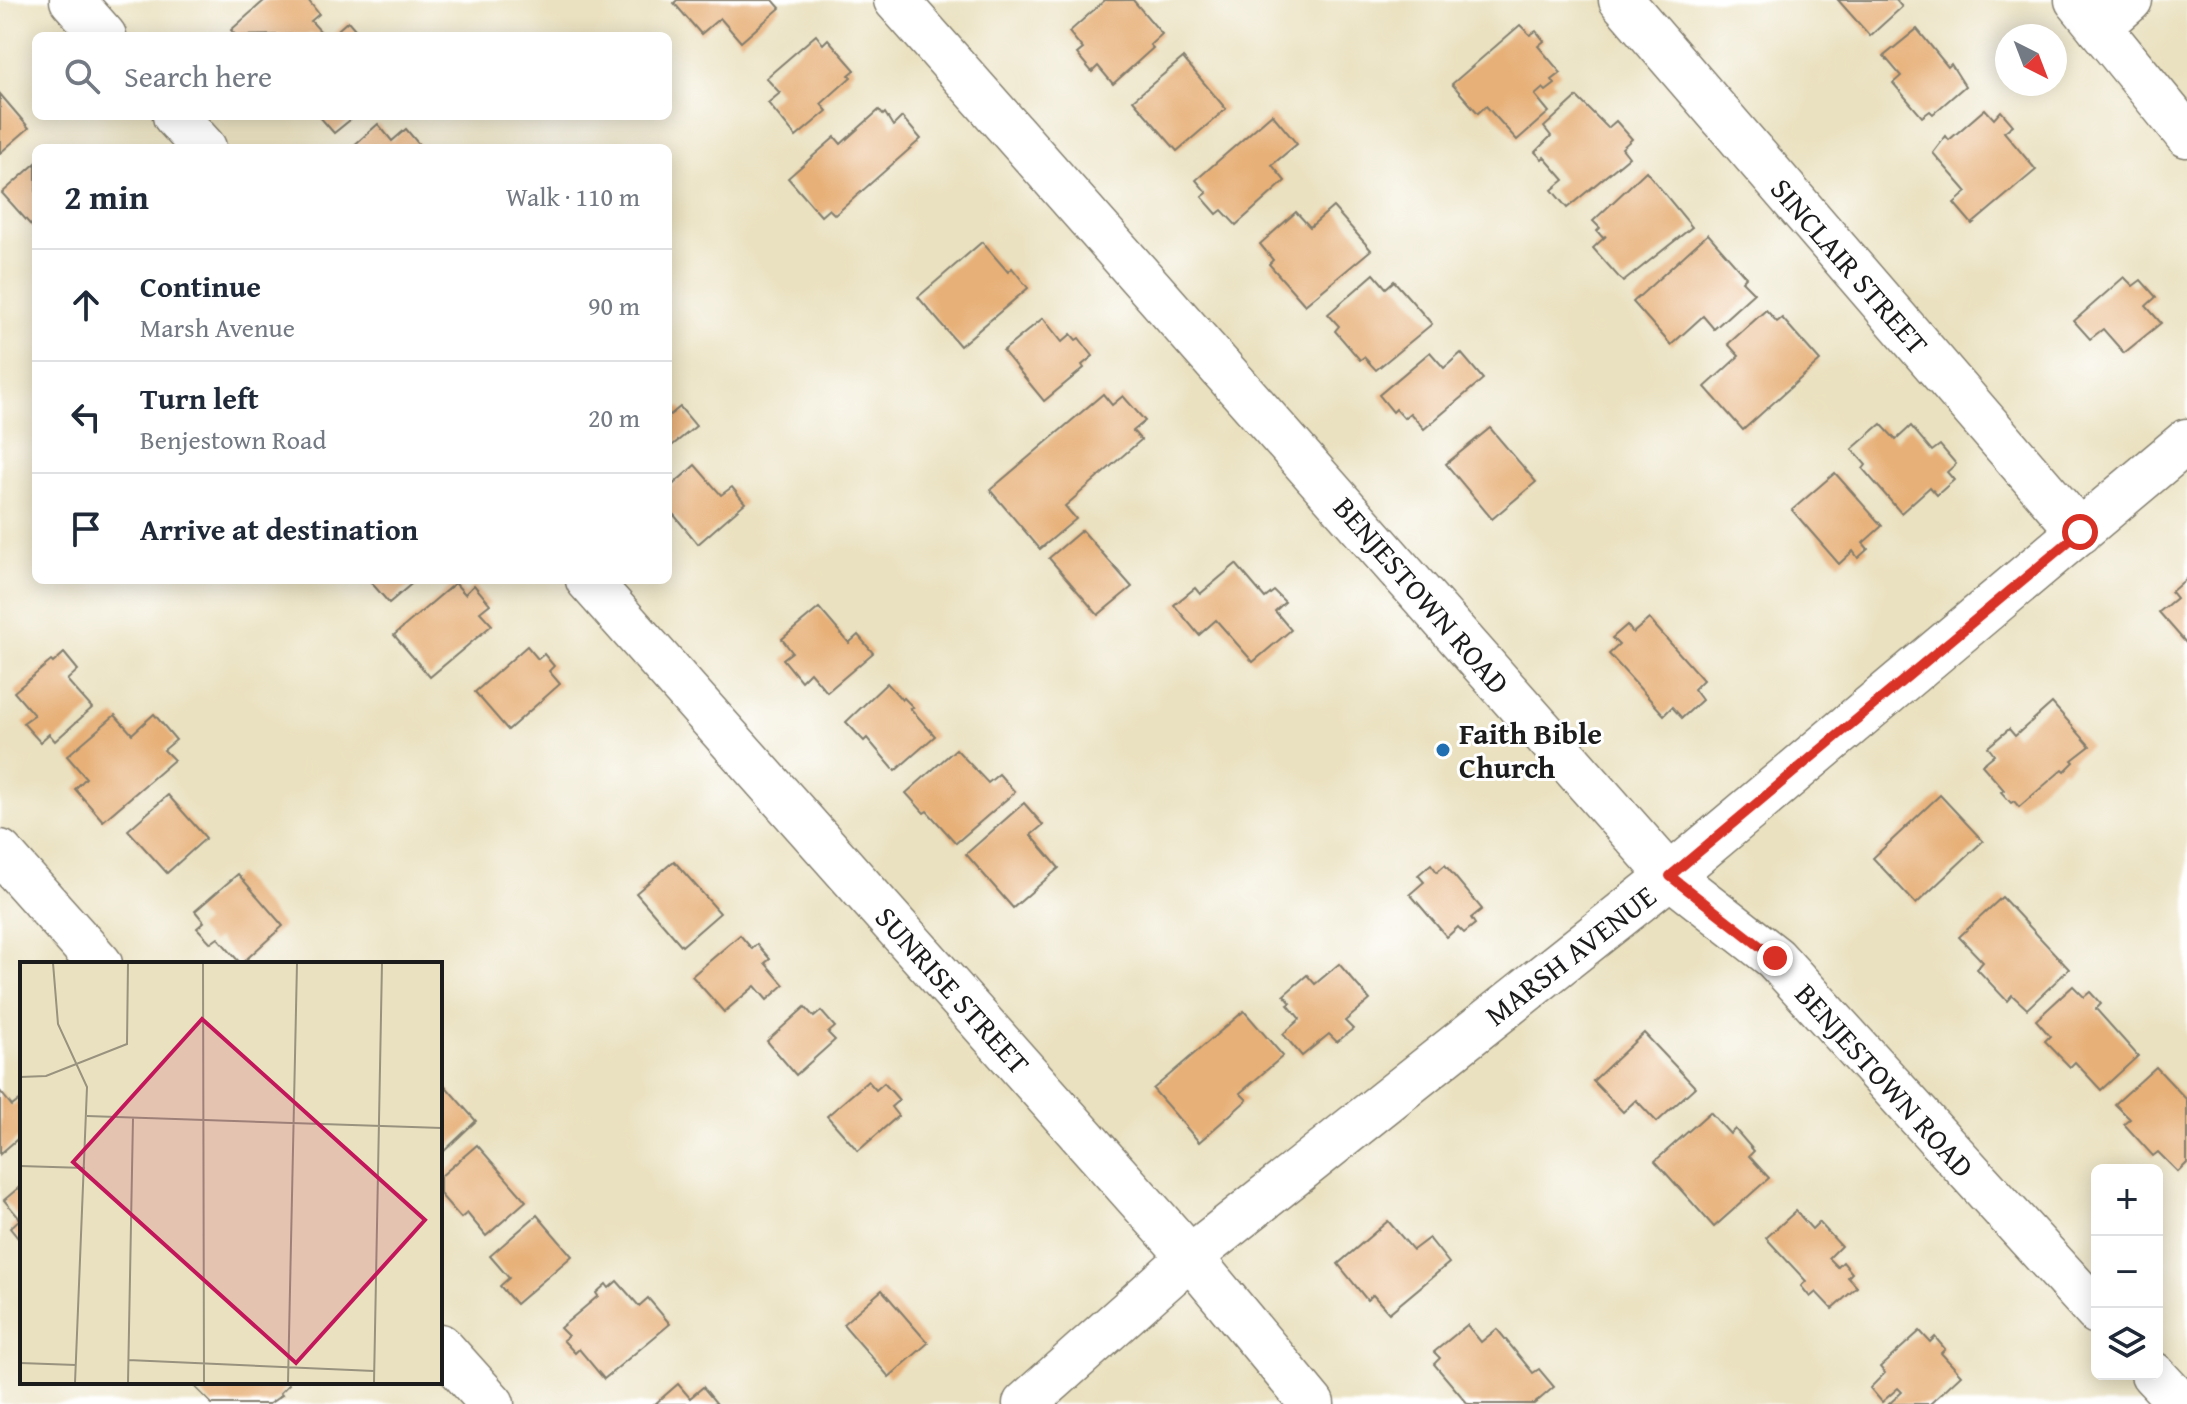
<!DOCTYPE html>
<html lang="en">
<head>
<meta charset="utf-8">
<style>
	:root { --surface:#fff; --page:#f6f6f7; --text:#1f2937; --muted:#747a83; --line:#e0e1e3 }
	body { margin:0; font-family:"Gentium Book Plus",serif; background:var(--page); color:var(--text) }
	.controls { position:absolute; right:24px; bottom:24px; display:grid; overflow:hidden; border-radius:12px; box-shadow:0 4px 20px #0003 }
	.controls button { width:72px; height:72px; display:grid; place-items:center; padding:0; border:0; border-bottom:2px solid var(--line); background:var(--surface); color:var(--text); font:40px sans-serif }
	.compass { position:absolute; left:1995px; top:24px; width:72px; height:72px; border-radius:50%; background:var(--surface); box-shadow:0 4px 20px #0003; rotate:138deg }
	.stop { position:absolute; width:24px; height:24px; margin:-18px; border:6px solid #d93025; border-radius:50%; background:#fff }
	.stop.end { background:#d93025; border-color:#fff; box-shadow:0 2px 8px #0008 }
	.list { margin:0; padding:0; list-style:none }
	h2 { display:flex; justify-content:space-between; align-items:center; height:104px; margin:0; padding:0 32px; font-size:34px }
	h2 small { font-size:26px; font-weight:400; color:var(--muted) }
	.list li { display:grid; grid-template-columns:52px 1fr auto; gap:24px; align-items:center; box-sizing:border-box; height:112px; padding:0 32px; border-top:2px solid var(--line) }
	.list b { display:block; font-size:30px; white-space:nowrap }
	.list p { margin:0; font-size:26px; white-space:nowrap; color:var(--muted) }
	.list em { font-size:26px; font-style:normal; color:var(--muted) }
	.icon { flex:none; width:44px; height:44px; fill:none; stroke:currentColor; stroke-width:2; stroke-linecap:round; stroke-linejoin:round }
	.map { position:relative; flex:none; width:2187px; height:1404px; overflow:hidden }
	.search { position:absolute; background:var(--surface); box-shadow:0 4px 20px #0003; left:32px; top:32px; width:640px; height:88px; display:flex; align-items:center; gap:20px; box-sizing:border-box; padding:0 28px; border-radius:12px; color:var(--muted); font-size:30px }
	.panel { position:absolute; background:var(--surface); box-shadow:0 4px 20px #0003; left:32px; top:144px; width:640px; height:440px; border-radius:12px }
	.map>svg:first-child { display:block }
	.building { fill:#e7b078 }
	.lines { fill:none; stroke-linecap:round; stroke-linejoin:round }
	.minor-casing { stroke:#837e6e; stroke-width:47 }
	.minor { stroke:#fff; stroke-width:44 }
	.route { stroke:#d93025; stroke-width:10 }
	.poi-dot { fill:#1f6fb2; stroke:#fff; stroke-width:3 }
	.labels { text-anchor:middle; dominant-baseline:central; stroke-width:6; stroke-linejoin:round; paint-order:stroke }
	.street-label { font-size:30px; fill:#1c1c1c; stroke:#fff }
	.poi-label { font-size:30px; font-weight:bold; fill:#1c1c1c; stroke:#fff; text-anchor:start }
	.inset-road { fill:none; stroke:#98927e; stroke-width:2 }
	.view { fill:#c2185b; fill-opacity:0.15; stroke:#c2185b; stroke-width:4 }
	.inset-edge { fill:none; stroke:#1c1c1c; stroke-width:4 }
</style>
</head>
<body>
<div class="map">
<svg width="2187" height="1404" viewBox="0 0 2187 1404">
	<rect width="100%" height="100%" fill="#fff"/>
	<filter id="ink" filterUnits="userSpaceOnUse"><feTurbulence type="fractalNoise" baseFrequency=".0125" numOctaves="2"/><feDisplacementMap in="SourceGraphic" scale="16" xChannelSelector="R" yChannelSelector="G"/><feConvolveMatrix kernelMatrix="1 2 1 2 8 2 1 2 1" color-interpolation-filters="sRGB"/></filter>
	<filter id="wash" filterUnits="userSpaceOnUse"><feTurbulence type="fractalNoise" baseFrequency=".006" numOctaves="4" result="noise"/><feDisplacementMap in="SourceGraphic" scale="32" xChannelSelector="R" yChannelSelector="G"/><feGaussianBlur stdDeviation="1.8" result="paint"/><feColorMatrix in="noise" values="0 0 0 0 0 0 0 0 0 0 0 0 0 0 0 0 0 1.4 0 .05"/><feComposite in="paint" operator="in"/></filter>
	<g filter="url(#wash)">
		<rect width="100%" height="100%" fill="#eae1c0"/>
		<g id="blocks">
			<!-- building -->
			<g class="building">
				<polygon points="265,0 308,0 319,14 311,21 323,34 236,36 231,30"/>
				<polygon points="677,0 773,0 780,8 741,42 720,18 701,34 674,3"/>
				<polygon points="1105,0 1133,0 1162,34 1150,45 1153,48 1113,84 1098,66 1092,72 1077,54 1083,49 1069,32"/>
				<polygon points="1838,0 1896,0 1902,7 1870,36"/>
				<polygon points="348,21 361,36 331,36"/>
				<polygon points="1520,25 1530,35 1536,31 1544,41 1538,46 1561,73 1552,80 1555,84 1546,91 1543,88 1535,95 1549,112 1517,140 1486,106 1478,113 1452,84"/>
				<polygon points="1917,29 1948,67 1951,64 1965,86 1933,114 1930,111 1922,117 1893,83 1901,76 1884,56"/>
				<polygon points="816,35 823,44 828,39 855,70 849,75 851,77 821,104 827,111 796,137 768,103 780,93 766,78"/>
				<polygon points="1183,58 1226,109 1177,151 1133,100"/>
				<polygon points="0,94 29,128 0,153"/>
				<polygon points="1577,97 1608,128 1616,121 1632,139 1622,148 1629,157 1567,208 1552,190 1564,180 1544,157 1542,159 1535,152 1551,136 1544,127"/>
				<polygon points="1985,109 1994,119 2001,111 2013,125 2004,132 2036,170 1972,224 1954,203 1967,192 1933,153 1946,136 1949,140"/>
				<polygon points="879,110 883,115 885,113 893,126 902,117 921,139 835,215 829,209 821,216 788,178 835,137 841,144"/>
				<polygon points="1272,114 1297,144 1272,165 1285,181 1236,225 1222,210 1217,214 1202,197 1207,193 1196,180"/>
				<polygon points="319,116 355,116 334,133"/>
				<polygon points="378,124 392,141 406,129 422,148 351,148"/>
				<polygon points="36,163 36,231 2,193"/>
				<polygon points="1646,171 1692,227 1623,282 1593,248 1606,236 1602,237 1597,231 1600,228 1593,221"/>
				<polygon points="1333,207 1371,250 1305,305 1269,264 1273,260 1260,244 1296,212 1310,227"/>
				<polygon points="1708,234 1746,277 1742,281 1754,293 1714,329 1703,316 1671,345 1633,302"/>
				<polygon points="982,242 1008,272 1012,268 1028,288 960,346 918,297"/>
				<polygon points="1374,274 1386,288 1394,281 1432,324 1376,370 1364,357 1360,360 1335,331 1339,326 1328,314"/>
				<polygon points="2124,277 2133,286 2141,280 2156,297 2146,306 2161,323 2124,353 2103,329 2090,339 2074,321"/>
				<polygon points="1766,310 1777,322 1782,318 1820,361 1743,430 1705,387 1739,356 1728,344"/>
				<polygon points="1043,318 1062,342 1071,334 1076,340 1079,338 1093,356 1082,365 1084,368 1044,401 1003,351"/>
				<polygon points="1430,352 1444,368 1461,353 1483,379 1424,429 1410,413 1404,418 1396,409 1393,412 1379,395"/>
				<polygon points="1103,394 1112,405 1123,396 1145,421 1133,431 1141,440 1065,506 1076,519 1040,549 990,490"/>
				<polygon points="680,407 696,426 668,449 668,413 670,415"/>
				<polygon points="1881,424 1896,440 1911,426 1932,451 1940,445 1956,464 1947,472 1954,480 1937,495 1930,487 1901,513 1863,469 1866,465 1852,449"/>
				<polygon points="1490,428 1536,482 1492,519 1446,464"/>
				<polygon points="695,465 721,495 732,487 745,503 698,544 674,515 668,520 668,489"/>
				<polygon points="1835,473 1882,526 1863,543 1868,549 1858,558 1853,551 1839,564 1792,510"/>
				<polygon points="1082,530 1132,587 1098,615 1049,558"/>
				<polygon points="1236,564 1265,598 1274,591 1285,602 1275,611 1291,630 1253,662 1216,620 1199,635 1174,605 1195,588 1200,594"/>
				<polygon points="2187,578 2187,644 2159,612 2176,598 2171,592"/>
				<polygon points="369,580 416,580 389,603"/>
				<polygon points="455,583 465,594 474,585 490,604 480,612 492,625 430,677 394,635"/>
				<polygon points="819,608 849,643 858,635 873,653 827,692 810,672 801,681 783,659 792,652 782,639"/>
				<polygon points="1649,619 1703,680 1694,689 1702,700 1682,718 1672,707 1664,715 1609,654 1619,645 1612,638 1627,625 1633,633"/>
				<polygon points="527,646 538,659 544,654 554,666 549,671 560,684 508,730 475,692"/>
				<polygon points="64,653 78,670 67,680 92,708 55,741 49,734 40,742 23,723 34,715 14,692 51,661 53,663"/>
				<polygon points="887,683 902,700 904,698 913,707 910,708 935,736 895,771 867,738 864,741 846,722"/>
				<polygon points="2052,703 2090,746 2072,760 2074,762 2065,771 2063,769 2019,807 2014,801 2011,803 2001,792 2004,790 1982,765 1994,755 1988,747 2009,729 2015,736"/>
				<polygon points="154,714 176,740 164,750 174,760 103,821 75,789 86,778 67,756 115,715 132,734"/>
				<polygon points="956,749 988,783 999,774 1015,792 956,843 927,811 924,813 906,793"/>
				<polygon points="168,795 206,838 167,873 128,830"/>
				<polygon points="1940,795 1983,841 1916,904 1873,858"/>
				<polygon points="1024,803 1043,825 1031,835 1059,868 1013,908 966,854"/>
				<polygon points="674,861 720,913 682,946 636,893"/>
				<polygon points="1431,864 1437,872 1445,865 1482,909 1471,918 1475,924 1464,933 1458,927 1447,937 1410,894 1424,882 1418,875"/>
				<polygon points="238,874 283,926 241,964 218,938 211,943 197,928 204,922 195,911"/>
				<polygon points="2002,897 2069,969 2027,1009 2012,995 2007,1001 1977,969 1983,962 1959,937"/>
				<polygon points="740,935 752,949 757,944 770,959 765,963 784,985 767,1000 755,986 724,1012 692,976"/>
				<polygon points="1339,964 1370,1000 1345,1021 1353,1029 1337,1042 1329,1034 1302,1056 1283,1034 1300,1019 1288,1005 1291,1003 1284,995 1307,975 1315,984"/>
				<polygon points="2073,986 2084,997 2090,992 2101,1004 2096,1009 2138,1056 2101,1090 2075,1062 2070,1067 2045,1041 2050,1036 2036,1020"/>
				<polygon points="805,1007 814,1017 821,1011 835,1027 828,1033 835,1040 796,1075 767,1041"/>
				<polygon points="1244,1011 1283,1056 1240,1093 1247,1100 1199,1142 1153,1089"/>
				<polygon points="1644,1033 1695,1087 1657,1122 1636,1100 1623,1112 1593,1081"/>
				<polygon points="2156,1067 2187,1100 2187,1163 2178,1172 2158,1152 2153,1156 2124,1124 2130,1119 2115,1104"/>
				<polygon points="440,1080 476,1121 440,1155"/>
				<polygon points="868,1081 876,1090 884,1083 899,1100 891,1107 898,1116 858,1151 827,1116"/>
				<polygon points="0,1091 12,1106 22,1098 22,1135 0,1154"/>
				<polygon points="1710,1112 1730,1134 1735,1129 1754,1151 1749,1156 1769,1178 1714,1227 1655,1161"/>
				<polygon points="477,1145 526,1201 486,1236 467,1213 461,1218 440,1194 440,1177"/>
				<polygon points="22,1185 22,1243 10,1228 20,1219 4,1200"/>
				<polygon points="1796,1211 1812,1229 1819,1222 1841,1246 1829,1258 1838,1267 1843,1262 1852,1273 1848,1277 1857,1287 1832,1309 1816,1292 1810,1297 1801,1286 1806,1281 1766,1238"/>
				<polygon points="537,1215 572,1256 516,1304 500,1286 509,1278 490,1256"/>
				<polygon points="1388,1221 1413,1250 1429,1238 1449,1263 1389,1313 1373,1295 1367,1300 1338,1264"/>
				<polygon points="617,1281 639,1306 648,1298 670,1324 604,1379 579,1349 575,1353 563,1340 568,1336 560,1328 598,1296 596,1293 606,1284 609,1288"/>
				<polygon points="882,1290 928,1343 889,1377 843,1324"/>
				<polygon points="1467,1325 1481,1342 1497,1329 1533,1373 1539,1369 1554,1387 1534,1404 1468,1404 1434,1364 1440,1358 1434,1352"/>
				<polygon points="1920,1331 1930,1342 1935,1337 1945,1349 1941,1353 1961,1375 1930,1404 1889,1404 1902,1392 1898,1388 1882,1402 1870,1388 1885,1373 1880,1367"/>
				<polygon points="200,1382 288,1382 289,1384 280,1393 282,1395 269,1404 212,1404 195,1387"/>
				<polygon points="678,1384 690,1398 703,1387 717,1404 655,1404"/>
			</g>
		</g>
	</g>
	<g filter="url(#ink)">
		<use href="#blocks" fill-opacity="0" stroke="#837e6e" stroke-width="2"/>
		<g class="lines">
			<!-- minor casing -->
			<g class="minor-casing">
				<g id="minor">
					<polyline points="72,0 104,36"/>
					<polyline points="896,0 1670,876 1775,958 2097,1312"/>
					<polyline points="1621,0 2080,532"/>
					<polyline points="2077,0 2187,135"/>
					<polyline points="2099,27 2130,0"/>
					<polyline points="175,116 204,148"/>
					<polyline points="588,580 1190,1257 1312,1404"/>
					<polyline points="0,852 100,964"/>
					<polyline points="440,1346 492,1404"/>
					<polyline points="2153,1374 2181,1404"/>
					<polyline points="1025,1404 1190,1257 1670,876 2187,441"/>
				</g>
			</g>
			<!-- minor -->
			<use href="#minor" class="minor"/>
		</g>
	</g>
	<g class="lines" filter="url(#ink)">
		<!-- route -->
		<polyline class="route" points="1775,958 1670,876 2080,532"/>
	</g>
	<!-- markers -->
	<circle class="poi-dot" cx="1443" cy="750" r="8"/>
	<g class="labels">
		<!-- street labels -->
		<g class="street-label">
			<text transform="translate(1850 266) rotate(49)">SINCLAIR STREET</text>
			<text transform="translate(1422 595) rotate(49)">BENJESTOWN ROAD</text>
			<text transform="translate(1570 955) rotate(-38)">MARSH AVENUE</text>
			<text transform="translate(953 990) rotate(48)">SUNRISE STREET</text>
			<text transform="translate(1885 1080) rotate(48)">BENJESTOWN ROAD</text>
		</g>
		<!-- poi labels -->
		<g class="poi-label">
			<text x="1459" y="733">Faith Bible<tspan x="1459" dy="34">Church</tspan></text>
		</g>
	</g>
	<!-- overview -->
	<g transform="translate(20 962)">
		<rect width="422" height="422" fill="#eae1c0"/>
		<path class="inset-road" d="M33,1L38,62L67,125L55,421M183,1L184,421M0,115L26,114L107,82L108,1M67,154L422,166M0,204L65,206M108,398L354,409M0,401L56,403M108,421L113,156M268,421L277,1M354,421L362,1"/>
		<path class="view" d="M182,57L405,258L276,401L53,200Z"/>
		<rect width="422" height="422" class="inset-edge"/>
	</g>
</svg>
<div class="controls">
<button>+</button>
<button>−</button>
<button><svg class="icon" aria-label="layers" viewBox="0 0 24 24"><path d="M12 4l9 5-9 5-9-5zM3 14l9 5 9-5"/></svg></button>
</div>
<svg class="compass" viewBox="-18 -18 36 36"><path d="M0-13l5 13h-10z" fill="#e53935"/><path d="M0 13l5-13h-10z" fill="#747a83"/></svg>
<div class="stop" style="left:2080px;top:532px"></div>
<div class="stop end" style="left:1775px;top:958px"></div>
<div class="search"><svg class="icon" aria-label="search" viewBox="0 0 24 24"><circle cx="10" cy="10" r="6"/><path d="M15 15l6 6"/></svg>Search here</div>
<section class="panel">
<h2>2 min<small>Walk · 110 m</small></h2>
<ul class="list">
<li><svg class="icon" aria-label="ahead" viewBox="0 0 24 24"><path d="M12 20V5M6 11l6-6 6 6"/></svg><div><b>Continue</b><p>Marsh Avenue</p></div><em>90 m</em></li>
<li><svg class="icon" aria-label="left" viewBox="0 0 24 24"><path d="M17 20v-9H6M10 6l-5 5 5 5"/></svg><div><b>Turn left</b><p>Benjestown Road</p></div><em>20 m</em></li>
<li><svg class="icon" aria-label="arrive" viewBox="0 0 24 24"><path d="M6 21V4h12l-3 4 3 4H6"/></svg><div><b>Arrive at destination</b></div></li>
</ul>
</section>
</div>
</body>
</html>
